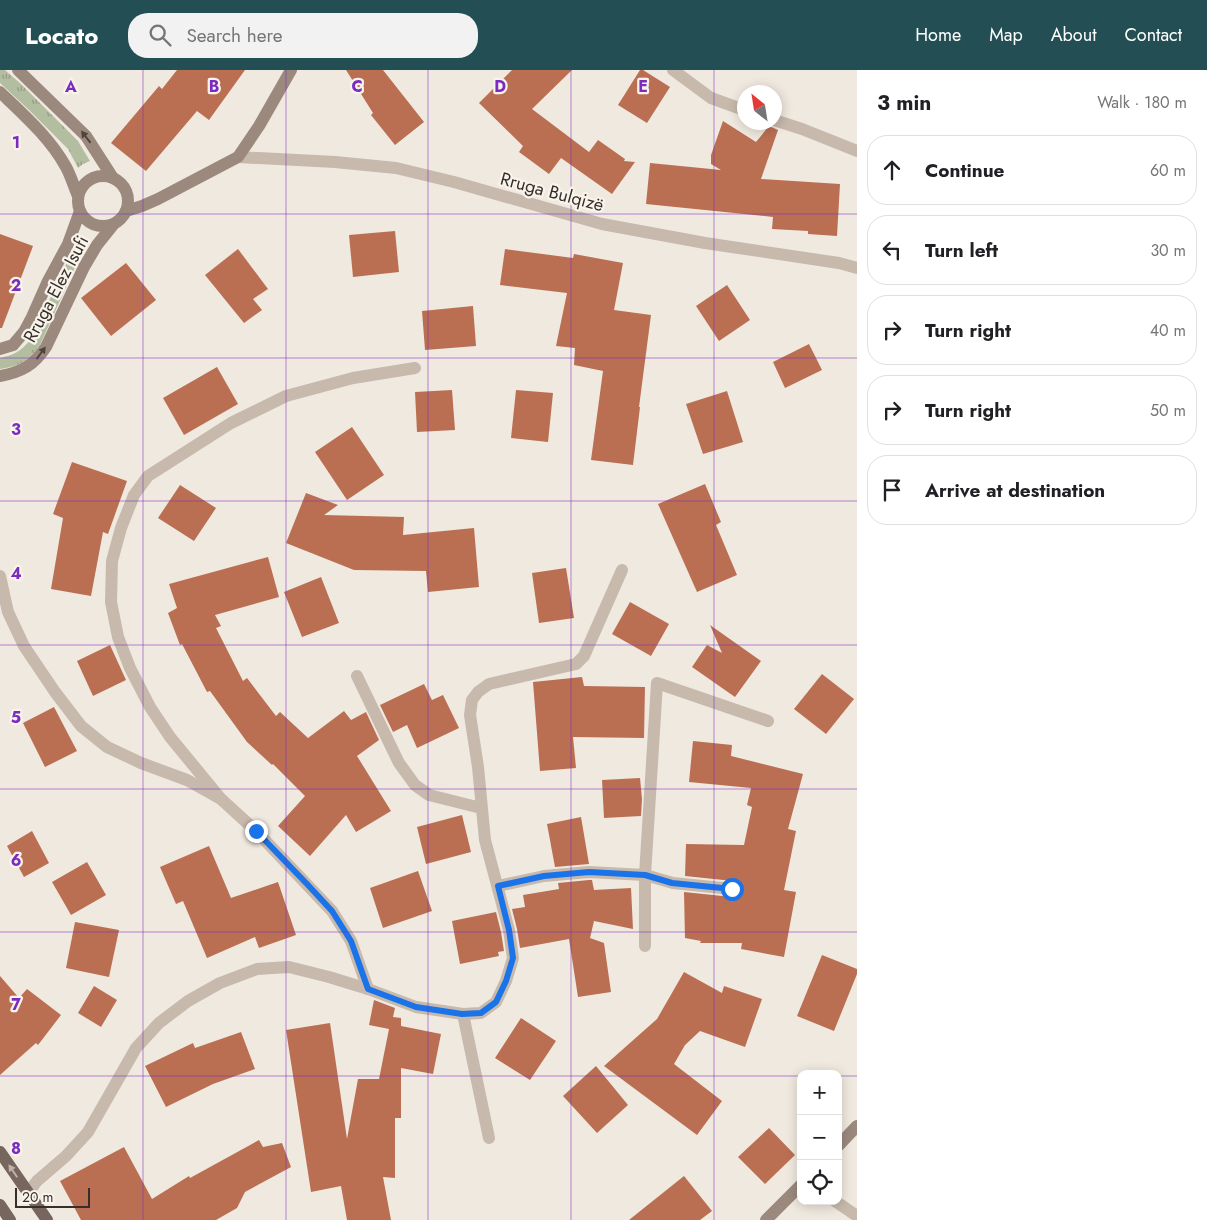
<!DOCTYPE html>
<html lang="en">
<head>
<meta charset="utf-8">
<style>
	:root { --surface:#fff; --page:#f2f2f2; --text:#202124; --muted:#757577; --line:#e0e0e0; --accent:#234f54 }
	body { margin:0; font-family:Jost,sans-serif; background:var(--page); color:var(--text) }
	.controls { position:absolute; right:15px; bottom:15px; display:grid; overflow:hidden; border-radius:10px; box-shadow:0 2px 12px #0003 }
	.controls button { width:45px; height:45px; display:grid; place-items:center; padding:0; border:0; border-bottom:1px solid var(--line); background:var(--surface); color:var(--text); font:25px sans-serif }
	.compass { position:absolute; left:737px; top:15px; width:45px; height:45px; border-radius:50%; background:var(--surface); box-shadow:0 2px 12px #0003; rotate:330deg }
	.scale { position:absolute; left:15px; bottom:12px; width:75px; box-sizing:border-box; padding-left:5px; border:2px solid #362e2a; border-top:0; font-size:14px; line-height:18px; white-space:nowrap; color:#362e2a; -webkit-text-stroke:4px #f8f3eb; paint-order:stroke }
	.stop { position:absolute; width:15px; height:15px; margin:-11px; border:4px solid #1a73e8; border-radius:50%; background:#fff }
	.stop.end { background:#1a73e8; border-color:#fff; box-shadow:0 1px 5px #0008 }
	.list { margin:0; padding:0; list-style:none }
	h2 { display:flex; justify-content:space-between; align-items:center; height:65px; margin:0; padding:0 20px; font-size:21px }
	h2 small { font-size:16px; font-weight:400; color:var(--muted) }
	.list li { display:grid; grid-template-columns:32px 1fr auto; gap:15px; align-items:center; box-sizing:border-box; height:70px; margin:0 10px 10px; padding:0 10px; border:1px solid var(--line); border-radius:20px }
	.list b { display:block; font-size:19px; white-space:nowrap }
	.list em { font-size:16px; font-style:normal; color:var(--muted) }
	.icon { flex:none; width:28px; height:28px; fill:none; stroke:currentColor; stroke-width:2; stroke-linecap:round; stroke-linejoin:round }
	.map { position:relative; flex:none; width:857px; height:1150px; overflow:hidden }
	header { display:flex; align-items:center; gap:30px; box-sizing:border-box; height:70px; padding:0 25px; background:var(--accent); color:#fff }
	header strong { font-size:24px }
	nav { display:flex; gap:28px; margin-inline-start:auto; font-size:18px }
	.search { width:350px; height:45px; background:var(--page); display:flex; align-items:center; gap:12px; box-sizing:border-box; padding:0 18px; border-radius:20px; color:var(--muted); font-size:19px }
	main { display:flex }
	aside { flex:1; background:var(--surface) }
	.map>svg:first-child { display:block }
	.grass { fill:url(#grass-tufts) }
	.building { fill:#ba6f53 }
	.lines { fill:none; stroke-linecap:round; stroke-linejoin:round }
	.street { stroke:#c7b9ac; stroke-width:12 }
	.secondary { stroke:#9b897d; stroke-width:12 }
	.primary { stroke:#77665d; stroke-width:12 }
	.oneway { fill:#4f453f }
	.oneway2 { fill:#beb4ab }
	.route { stroke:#1a73e8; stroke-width:6 }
	.grid { fill:none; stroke:#7b2cbf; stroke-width:1; stroke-opacity:0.55 }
	.labels { text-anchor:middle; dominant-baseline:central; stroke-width:4.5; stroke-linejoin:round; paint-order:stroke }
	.street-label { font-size:18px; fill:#362e2a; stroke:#f8f3eb }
	.grid-label { font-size:16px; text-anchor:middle; font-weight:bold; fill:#7b2cbf; stroke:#f8f3eb; stroke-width:4.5; stroke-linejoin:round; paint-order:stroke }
</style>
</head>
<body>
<header>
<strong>Locato</strong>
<div class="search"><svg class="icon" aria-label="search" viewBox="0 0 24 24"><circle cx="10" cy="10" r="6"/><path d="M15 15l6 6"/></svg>Search here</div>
<nav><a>Home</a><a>Map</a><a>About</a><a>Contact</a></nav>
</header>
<main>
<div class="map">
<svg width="857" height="1150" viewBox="0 0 857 1150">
	<defs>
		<pattern id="grass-tufts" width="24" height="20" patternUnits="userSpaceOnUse" patternTransform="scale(1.25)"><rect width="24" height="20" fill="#b3bea0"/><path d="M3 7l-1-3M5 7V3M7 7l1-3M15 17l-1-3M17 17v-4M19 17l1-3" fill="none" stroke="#929b83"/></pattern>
	</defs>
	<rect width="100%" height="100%" fill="#f0e9df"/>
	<!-- grass -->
	<g class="grass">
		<polygon points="0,0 5,0 21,14 78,71 90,91 83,94 78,98 68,79 28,39 0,13"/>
		<path d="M81,167L89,171L76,195L40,275C28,291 20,296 0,299V288C16,284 20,282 31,269L68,190Z"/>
	</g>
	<!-- building -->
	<g class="building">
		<polygon points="177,0 245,0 209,50 197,41 146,101 111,73 159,16 162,19"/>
		<polygon points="346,0 383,0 424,52 395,75 371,45 373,43"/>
		<polygon points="512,0 572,0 532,39 589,82 598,70 625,89 624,91 635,92 612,124 561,88 549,104 519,82 523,76 479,33"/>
		<polygon points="640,0 643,0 670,17 647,53 618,35"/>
		<polygon points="723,51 756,72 769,56 778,60 761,109 840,114 837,166 808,164 808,161 772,159 773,147 646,134 650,93 721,100 711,94 711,85"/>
		<polygon points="395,161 399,202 353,207 349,165"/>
		<polygon points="0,164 33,176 2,258 0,258"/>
		<polygon points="238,179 268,219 253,229 262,240 244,253 205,205"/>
		<polygon points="505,179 573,188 574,184 623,193 614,240 651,245 639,337 640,337 633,395 591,390 603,301 574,295 575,278 556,276 567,223 500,215"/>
		<polygon points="126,193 156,230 111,266 81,228"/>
		<polygon points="727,215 750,250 719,271 696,236"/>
		<polygon points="473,236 476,276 425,280 422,241"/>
		<polygon points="809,274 822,300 785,318 773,292"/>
		<polygon points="217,297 238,334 184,365 163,328"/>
		<polygon points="452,320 455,360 417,362 415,322"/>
		<polygon points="516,320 553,323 548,372 511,368"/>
		<polygon points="727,321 743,372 703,384 686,334"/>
		<polygon points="352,357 384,405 347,430 315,382"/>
		<polygon points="72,392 127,411 108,464 103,462 91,526 51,519 63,448 53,444"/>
		<polygon points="705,414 721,452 716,455 737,505 697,522 658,434"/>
		<polygon points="180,415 216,438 194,471 158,448"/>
		<polygon points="306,423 338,435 324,445 404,447 403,465 474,458 479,517 428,522 426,501 354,500 286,473"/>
		<polygon points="268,487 279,527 215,545 221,556 216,558 243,611 247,608 276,646 280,642 308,668 344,641 351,650 366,642 379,670 357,686 391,741 356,762 346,745 310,786 278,756 305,726 273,694 272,695 247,672 210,621 207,622 182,574 180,575 168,543 177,538 169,514"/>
		<polygon points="566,498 574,548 539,553 532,503"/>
		<polygon points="321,507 339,553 302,567 284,522"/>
		<polygon points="630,532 669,554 651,586 612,564"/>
		<polygon points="710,555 761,591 735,627 692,597 707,575 722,583"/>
		<polygon points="110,575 126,610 93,626 77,591"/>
		<polygon points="822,604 854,629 826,664 794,639"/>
		<polygon points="582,607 584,616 645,617 644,668 573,667 576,698 540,701 533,612"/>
		<polygon points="424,614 432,630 443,625 459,658 417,678 407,655 393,662 380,635"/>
		<polygon points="54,637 77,681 45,697 23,653"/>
		<polygon points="693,671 732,675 731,686 803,704 788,759 796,761 784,820 796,822 784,887 741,879 742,873 700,873 701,871 685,868 684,822 732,827 738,824 740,819 737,813 733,811 685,806 686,774 744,775 752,737 747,735 751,718 689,712"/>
		<polygon points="640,708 642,729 641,746 604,748 602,710"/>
		<polygon points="462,745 471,782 426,794 417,757"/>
		<polygon points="581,747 589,794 555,797 547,754"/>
		<polygon points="32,761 49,793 24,807 7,776"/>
		<polygon points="209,776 231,828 278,812 296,865 259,878 255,867 207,888 183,831 176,834 160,797"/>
		<polygon points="87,792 106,825 71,845 52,812"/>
		<polygon points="418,801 432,841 383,858 370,818"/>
		<polygon points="589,810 592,810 594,820 631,818 633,859 594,851 590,868 604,873 611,922 578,927 569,869 520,878 517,859 512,839 525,837 523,825 559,819 558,813"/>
		<polygon points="496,842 501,862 504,881 498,882 499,886 460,894 452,851"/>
		<polygon points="75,852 119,860 109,907 66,898"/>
		<polygon points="822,885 857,899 857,904 834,961 797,946"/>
		<polygon points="684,902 722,923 724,916 762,929 745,977 700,961 685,975 674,994 722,1031 697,1065 604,996 657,949"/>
		<polygon points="0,906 19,928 27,919 61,945 38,975 36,973 0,1005"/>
		<polygon points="94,916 117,930 101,957 78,943"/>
		<polygon points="374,930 395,938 393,947 401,948 401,956 441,964 433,1004 401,998 401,1048 395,1048 395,1108 383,1107 391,1150 347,1150 341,1116 311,1122 286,960 330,953 347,1069 358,1009 379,1009 389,959 369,955"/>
		<polygon points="521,948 556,971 530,1010 495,988"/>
		<polygon points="241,962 255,999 213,1014 166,1037 145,996 193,973 195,978"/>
		<polygon points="596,996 628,1035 597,1063 563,1026"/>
		<polygon points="769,1058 795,1085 765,1114 738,1087"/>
		<polygon points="259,1070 263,1077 282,1073 291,1097 245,1122 237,1138 216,1150 81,1150 60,1111 124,1077 152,1129 189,1106 190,1108"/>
		<polygon points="684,1106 712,1141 700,1150 629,1150"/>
	</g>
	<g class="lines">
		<!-- street -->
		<g class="street">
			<polyline points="673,0 711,28 744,40"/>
			<polyline points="774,50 802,59 857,81"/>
			<polyline points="238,87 335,92 396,98 454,112 602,154 705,173 839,193 857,198"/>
			<polyline points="0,506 8,542 24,576 55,622 81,656 107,677 141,693 187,710 221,729 256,761 332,841 351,871 368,919"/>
			<polyline points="357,606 399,693 415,715 429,725 481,738"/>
			<polyline points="221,729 170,667 150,637 130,598 118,567 111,532 112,491 121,458 134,425 148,406 231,353 286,326 353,308 415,298"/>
			<polyline points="498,816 544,806 589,802 645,805 673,813 732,819"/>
			<polyline points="645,876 645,805 657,613 768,651"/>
			<polyline points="463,944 489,1068"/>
			<polyline points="28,1123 37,1111 66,1086 88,1062 136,978 159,953 188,931 220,913 257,899 289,897 329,907 368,919 416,937 463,944 481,943 496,932 506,911 513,888 509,860 485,770 478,697 470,645 472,630 478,622 489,614 576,594 584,586 622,500"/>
			<polyline points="835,1131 857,1146"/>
		</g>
		<!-- secondary -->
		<g class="secondary">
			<polyline points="18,0 86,66 113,108"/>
			<path d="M0,22C24,45 50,68 66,97C71,106 74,117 78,126"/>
			<circle cx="103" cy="131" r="25"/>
			<polyline points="126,141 142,136 158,129 238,87 259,56 291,0"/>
			<polyline points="0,279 13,275 24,262 32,247 48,211 68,174 80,141"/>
			<path d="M0,306C22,302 34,295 46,277L84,197L97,175L113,155"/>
			<polyline points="838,1076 857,1056"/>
			<polyline points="766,1150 801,1115"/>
		</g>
		<!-- primary -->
		<g class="primary">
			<polyline points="0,1082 47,1150"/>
			<polyline points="0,1135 10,1150"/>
		</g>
	</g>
	<!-- one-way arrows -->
	<defs><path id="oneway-solid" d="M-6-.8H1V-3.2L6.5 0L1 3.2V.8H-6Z" transform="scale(1.25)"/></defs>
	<g class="oneway">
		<use href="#oneway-solid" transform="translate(86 67) rotate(-128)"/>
		<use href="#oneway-solid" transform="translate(41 283) rotate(-54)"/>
	</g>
	<use class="oneway2" href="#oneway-solid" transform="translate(13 1101) rotate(-124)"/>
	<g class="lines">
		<!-- route -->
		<polyline class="route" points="256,761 307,814 332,841 351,871 368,919 416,937 462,944 481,943 496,932 506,911 513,888 509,860 498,816 544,806 589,802 645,805 672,813 732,819"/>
	</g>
	<!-- grid -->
	<path class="grid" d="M143,0V1150M286,0V1150M428,0V1150M571,0V1150M714,0V1150M0,144H857M0,288H857M0,431H857M0,575H857M0,719H857M0,862H857M0,1006H801M838,1006H857"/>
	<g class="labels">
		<!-- street labels -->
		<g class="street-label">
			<text transform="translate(552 122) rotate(15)">Rruga Bulqizë</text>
			<text transform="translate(56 219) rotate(-62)">Rruga Elez Isufi</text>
		</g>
	</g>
	<g class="grid-label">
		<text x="71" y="22">A</text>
		<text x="214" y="22">B</text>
		<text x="357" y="22">C</text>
		<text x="500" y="22">D</text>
		<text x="643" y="22">E</text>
		<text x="16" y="78">1</text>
		<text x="16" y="221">2</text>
		<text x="16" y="365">3</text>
		<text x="16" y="509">4</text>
		<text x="16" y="653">5</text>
		<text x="16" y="796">6</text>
		<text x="16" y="940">7</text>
		<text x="16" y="1084">8</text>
	</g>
</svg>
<div class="controls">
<button>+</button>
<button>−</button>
<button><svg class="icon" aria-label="locate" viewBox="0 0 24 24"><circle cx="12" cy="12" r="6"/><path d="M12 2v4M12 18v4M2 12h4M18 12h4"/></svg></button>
</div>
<svg class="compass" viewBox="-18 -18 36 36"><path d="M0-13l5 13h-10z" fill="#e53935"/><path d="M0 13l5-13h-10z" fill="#757577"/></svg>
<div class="scale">20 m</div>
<div class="stop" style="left:732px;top:819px"></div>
<div class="stop end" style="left:256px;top:761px"></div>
</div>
<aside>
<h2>3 min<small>Walk · 180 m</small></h2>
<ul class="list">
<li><svg class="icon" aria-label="ahead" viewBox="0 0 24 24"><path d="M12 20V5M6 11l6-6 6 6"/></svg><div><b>Continue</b></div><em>60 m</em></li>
<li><svg class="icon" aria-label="left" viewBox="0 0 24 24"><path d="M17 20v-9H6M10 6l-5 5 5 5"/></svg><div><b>Turn left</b></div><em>30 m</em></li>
<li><svg class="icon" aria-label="right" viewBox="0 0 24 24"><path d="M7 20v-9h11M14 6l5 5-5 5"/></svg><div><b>Turn right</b></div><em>40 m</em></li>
<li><svg class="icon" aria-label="right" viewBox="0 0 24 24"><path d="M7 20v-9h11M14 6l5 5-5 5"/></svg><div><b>Turn right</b></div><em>50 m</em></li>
<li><svg class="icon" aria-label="arrive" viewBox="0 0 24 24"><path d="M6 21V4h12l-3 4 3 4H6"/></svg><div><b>Arrive at destination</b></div></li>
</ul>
</aside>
</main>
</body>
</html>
